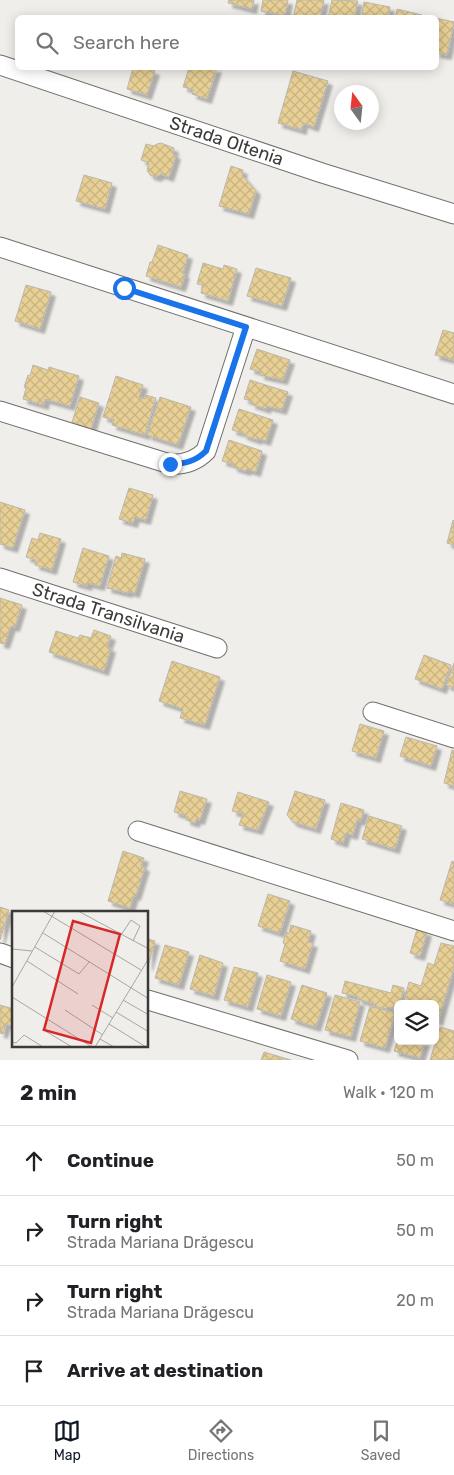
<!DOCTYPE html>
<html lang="en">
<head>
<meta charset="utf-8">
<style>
	:root { --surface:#fff; --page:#f2f2f2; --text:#202124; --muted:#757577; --line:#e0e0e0; --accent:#111827 }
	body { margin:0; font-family:Rubik,sans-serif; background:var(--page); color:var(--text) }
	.controls { position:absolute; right:15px; bottom:15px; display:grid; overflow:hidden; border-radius:8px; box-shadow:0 2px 12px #0003 }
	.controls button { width:45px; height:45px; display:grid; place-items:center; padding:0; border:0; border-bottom:1px solid var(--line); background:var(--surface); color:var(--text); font:25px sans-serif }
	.compass { position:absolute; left:334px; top:85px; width:45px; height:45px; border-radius:50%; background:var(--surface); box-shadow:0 2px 12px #0003; rotate:345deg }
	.stop { position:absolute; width:15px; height:15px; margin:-11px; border:4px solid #1a73e8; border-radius:50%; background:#fff }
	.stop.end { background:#1a73e8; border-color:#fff; box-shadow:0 1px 5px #0008 }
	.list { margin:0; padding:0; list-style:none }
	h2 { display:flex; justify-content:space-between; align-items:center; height:65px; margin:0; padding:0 20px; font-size:21px }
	h2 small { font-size:16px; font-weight:400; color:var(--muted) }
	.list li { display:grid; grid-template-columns:32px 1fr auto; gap:15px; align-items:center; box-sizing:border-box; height:70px; padding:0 20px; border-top:1px solid var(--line) }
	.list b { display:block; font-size:19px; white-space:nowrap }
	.list p { margin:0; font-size:16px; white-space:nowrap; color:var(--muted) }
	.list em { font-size:16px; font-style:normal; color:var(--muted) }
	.icon { flex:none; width:28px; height:28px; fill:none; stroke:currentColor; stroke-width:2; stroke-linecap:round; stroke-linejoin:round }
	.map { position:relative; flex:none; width:454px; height:1060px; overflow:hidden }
	.search { position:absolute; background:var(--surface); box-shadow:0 2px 12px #0003; left:15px; right:15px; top:15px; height:55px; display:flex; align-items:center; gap:12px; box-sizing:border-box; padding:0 18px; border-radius:8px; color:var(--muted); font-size:19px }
	.sheet { height:345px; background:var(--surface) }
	nav { display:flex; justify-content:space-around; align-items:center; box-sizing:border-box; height:70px; border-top:1px solid var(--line); background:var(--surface); font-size:14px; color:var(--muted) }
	nav a { display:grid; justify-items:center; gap:2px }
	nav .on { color:var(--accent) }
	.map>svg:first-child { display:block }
	.building { fill:url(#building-cross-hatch); stroke:#b9b7b3; filter:url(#shadow) }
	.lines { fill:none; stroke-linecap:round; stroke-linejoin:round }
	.minor-casing { stroke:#706f6b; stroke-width:21 }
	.minor { stroke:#fff; stroke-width:19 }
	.route { stroke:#1a73e8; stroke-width:6 }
	.labels { text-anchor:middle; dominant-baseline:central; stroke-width:5; stroke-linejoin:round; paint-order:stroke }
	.street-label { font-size:18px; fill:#3b3a38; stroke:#fff }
	.inset-road { fill:none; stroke:#a8a6a3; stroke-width:1 }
	.view { fill:#d62828; fill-opacity:0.15; stroke:#d62828; stroke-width:2.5 }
	.inset-edge { fill:none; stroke:#3b3a38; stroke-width:2.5 }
</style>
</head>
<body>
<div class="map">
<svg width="454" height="1060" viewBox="0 0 454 1060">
	<defs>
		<pattern id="building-cross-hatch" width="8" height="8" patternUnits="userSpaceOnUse" patternTransform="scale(1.25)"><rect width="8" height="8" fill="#e8d095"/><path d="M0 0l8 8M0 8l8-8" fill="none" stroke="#c8b381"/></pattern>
		<filter id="shadow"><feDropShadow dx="4.5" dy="4.5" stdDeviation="1" flood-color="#0004"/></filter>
	</defs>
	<rect width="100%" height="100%" fill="#f0eeea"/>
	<!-- building -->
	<g class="building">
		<polygon points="229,0 254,0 252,9 228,3"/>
		<polygon points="263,0 288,0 285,16 261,11"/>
		<polygon points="297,0 324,0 320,18 293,18"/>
		<polygon points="332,0 358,1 354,18 328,18"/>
		<polygon points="364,2 390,7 388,18 361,18"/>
		<polygon points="397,9 422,15 422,18 395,18"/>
		<polygon points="436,18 454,22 447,55 436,53"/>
		<polygon points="133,68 145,68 155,71 147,95 127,89"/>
		<polygon points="189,68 217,68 207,99 192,94 194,90 183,87"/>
		<polygon points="293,71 328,81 314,127 303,123 302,130 278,123"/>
		<polygon points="161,143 174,148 173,154 176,155 169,177 161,174 156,177 150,175 147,170 149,163 141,160 146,144 154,146 157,144"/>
		<polygon points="231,166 243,170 242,175 256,191 249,214 219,206"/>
		<polygon points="84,175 112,183 105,209 76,201"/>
		<polygon points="158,245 188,255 183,273 185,274 181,287 146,276 150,262 152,262"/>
		<polygon points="203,263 223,269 224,265 237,269 228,301 201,293 203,285 197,284"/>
		<polygon points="256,268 291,278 282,306 247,296"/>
		<polygon points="26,285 51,292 40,329 15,321"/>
		<polygon points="443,330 454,333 454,360 435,355"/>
		<polygon points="257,349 290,360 283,380 260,375 261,372 250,369"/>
		<polygon points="33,365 48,370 49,367 79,376 70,406 45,399 44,405 23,399 26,388 24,387 28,375 30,376"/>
		<polygon points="116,376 143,385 139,397 145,399 146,395 156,398 145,435 112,425 114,420 103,417"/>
		<polygon points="250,380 288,392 282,410 267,406 266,409 251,404 252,401 244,399"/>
		<polygon points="80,397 99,403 91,429 72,422"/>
		<polygon points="160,397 191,407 178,445 147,435"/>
		<polygon points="239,409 273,420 266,441 257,438 257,440 243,435 243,433 232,430"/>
		<polygon points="229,440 262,451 256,472 247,469 246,471 233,467 233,464 222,461"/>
		<polygon points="129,488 153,495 146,520 135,517 133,523 119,519"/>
		<polygon points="0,502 25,510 13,548 0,544"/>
		<polygon points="453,520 454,521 454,545 447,543"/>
		<polygon points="40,533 61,539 52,570 35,565 36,560 26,557 32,538 38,540"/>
		<polygon points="83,548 109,556 100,586 88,583 87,586 73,582"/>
		<polygon points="122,553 145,559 135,593 128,591 128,593 107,588 116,556 121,558"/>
		<polygon points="0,598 22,605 15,627 11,626 5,644 0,643"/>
		<polygon points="94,630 111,636 107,647 111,648 104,671 49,652 56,631 78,638 80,635 91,638"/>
		<polygon points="424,655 451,665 442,689 415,679"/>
		<polygon points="172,661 220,677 205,725 180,718 183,709 159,701"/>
		<polygon points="454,663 454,688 446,685"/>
		<polygon points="360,724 384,731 376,758 352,751"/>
		<polygon points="406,737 437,746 431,766 400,756"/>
		<polygon points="452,750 454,751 454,786 444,783"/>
		<polygon points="180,791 207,799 200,820 196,819 195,823 186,820 187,816 174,812"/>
		<polygon points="295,791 325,800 316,829 293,822 287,815"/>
		<polygon points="238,792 269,802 258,830 239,825 243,814 232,811"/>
		<polygon points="341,803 364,810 361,821 357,820 353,835 346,833 343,843 331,839"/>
		<polygon points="369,816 402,826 395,849 362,839"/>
		<polygon points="123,851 144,858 141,866 145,867 136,896 134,895 130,908 108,901"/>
		<polygon points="452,861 454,862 454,904 440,900"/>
		<polygon points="268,894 290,901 280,933 258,926"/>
		<polygon points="0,907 9,910 0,940"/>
		<polygon points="291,925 311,931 308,942 313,943 305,969 280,961 285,944 283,943 286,932 289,933"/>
		<polygon points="417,929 427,932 420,956 410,953"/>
		<polygon points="148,939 155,941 148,966"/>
		<polygon points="441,943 454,946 454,968 438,1021 435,1020 435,1004 403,1004 409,982 421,986 428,963 434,965"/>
		<polygon points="165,945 189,952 179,985 155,978"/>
		<polygon points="200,955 223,963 214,996 190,989"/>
		<polygon points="234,967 258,973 248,1007 224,1000"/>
		<polygon points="267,975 291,982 281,1016 257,1009"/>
		<polygon points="345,981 391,993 393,985 404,988 400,1004 398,1004 398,1010 388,1007 387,1009 374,1006 374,1004 358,999 359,997 342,993"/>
		<polygon points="302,985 327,993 316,1027 291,1019"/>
		<polygon points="335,995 360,1002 351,1037 325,1030"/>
		<polygon points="0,1005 14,1009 14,1027 6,1024 3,1034 0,1033"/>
		<polygon points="370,1006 395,1013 385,1048 360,1041"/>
		<polygon points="440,1027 454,1031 454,1060 430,1060"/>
		<polygon points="398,1039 398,1041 425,1041 420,1058 394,1051"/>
		<polygon points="264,1052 291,1060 261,1060"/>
	</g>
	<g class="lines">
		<!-- minor casing -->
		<g class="minor-casing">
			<g id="minor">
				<path id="s1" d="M0,65L322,173L454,214"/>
				<polyline points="0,247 454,394"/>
				<path d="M0,411L170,464C185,465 196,461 206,451L246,327"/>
				<path id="s2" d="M0,578L217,648"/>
				<polyline points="373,712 454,738"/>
				<polyline points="138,831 454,931"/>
				<polyline points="0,953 14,958"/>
				<polyline points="148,1000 348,1060"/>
			</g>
		</g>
		<!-- minor -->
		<use href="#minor" class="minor"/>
	</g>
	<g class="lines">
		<!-- route -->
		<path class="route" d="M124,288L246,327L206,451C196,461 185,464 170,464"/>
	</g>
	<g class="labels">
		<!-- street labels -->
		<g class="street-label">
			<text stroke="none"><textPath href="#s1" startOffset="239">Strada Oltenia</textPath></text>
			<text stroke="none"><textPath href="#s2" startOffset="114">Strada Transilvania</textPath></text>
		</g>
	</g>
	<!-- overview -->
	<g transform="translate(12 911)">
		<rect width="136" height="136" fill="#f0eeea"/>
		<path class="inset-road" d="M31,0L129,59M66,0L137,38M31,22L137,88M109,24L119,9L128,15L121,30M23,36L67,63L77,51M0,38L20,40M15,50L66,83M0,76L43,0M0,86L80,136M111,89L137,104M80,94L101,107M53,99L91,124M104,101L137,121M97,113L134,136M30,118L60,136M88,128L102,136M0,131L4,132L12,124L31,136M83,136L137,47"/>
		<path class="view" d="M61,10L108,23L79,132L32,119Z"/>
		<rect width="136" height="136" class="inset-edge"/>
	</g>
</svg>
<div class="controls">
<button><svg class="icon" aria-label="layers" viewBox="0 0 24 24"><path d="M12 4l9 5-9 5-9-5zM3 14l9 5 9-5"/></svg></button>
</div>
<svg class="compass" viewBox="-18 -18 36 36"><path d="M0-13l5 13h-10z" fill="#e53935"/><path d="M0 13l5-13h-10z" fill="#757577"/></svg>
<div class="stop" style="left:124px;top:288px"></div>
<div class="stop end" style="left:170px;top:464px"></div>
<div class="search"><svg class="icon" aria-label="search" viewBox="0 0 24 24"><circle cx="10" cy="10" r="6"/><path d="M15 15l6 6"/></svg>Search here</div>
</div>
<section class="sheet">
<h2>2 min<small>Walk · 120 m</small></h2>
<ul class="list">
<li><svg class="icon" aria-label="ahead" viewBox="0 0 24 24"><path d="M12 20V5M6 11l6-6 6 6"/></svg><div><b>Continue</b></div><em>50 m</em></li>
<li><svg class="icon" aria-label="right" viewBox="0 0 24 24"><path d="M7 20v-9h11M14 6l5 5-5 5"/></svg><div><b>Turn right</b><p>Strada Mariana Drăgescu</p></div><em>50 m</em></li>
<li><svg class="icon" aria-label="right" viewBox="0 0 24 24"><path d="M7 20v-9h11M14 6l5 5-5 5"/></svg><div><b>Turn right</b><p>Strada Mariana Drăgescu</p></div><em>20 m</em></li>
<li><svg class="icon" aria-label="arrive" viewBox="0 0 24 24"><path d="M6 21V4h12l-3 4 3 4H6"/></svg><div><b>Arrive at destination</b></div></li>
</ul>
</section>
<nav>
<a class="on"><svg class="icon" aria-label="map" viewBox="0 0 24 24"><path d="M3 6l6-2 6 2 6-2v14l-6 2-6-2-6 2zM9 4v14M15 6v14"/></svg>Map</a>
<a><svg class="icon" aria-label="directions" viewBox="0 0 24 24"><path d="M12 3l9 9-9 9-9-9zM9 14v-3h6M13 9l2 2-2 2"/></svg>Directions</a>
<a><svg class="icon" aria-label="saved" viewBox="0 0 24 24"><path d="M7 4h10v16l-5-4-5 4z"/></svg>Saved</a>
</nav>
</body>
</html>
